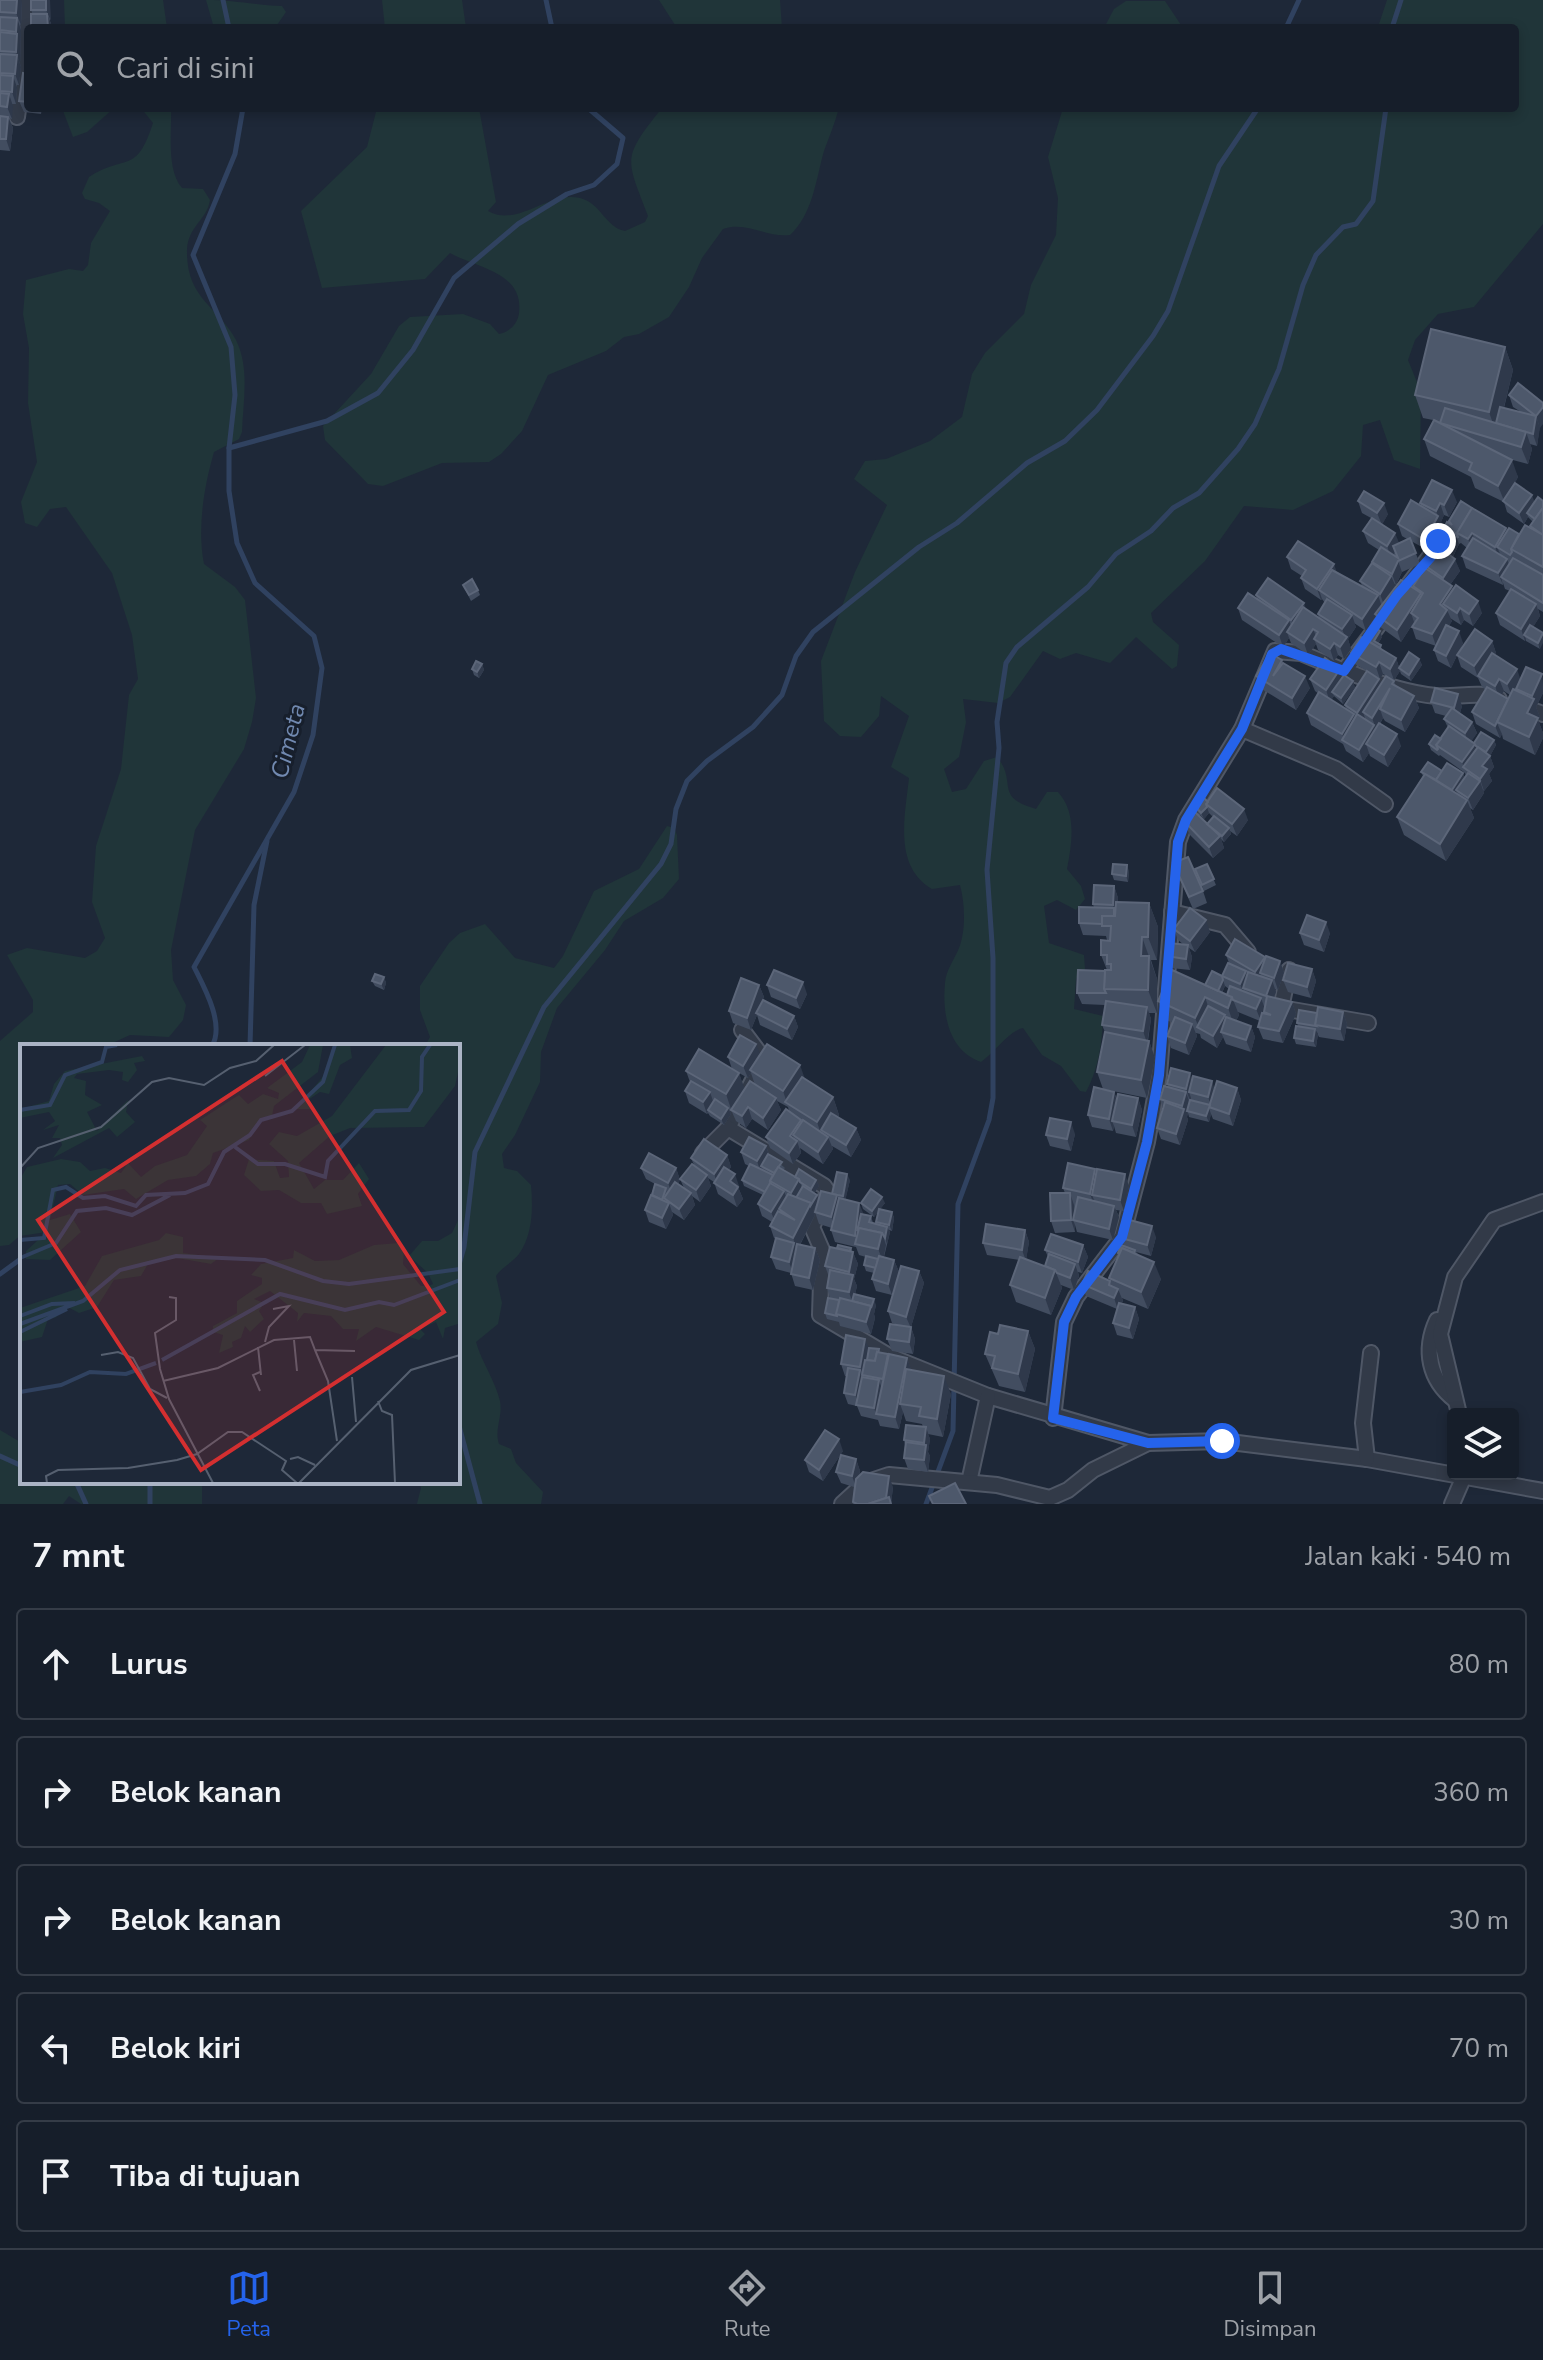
<!DOCTYPE html>
<html lang="id">
<head>
<meta charset="utf-8">
<style>
	:root { --surface:#161e2a; --page:#1f2732; --text:#f1f3f6; --muted:#9ea2a8; --line:#353c47; --accent:#2563eb }
	body { margin:0; font-family:"Nunito Sans",sans-serif; background:var(--page); color:var(--text) }
	.controls { position:absolute; right:24px; bottom:24px; display:grid; overflow:hidden; border-radius:8px; box-shadow:0 4px 12px #0003 }
	.controls button { width:72px; height:72px; display:grid; place-items:center; padding:0; border:0; border-bottom:2px solid var(--line); background:var(--surface); color:var(--text); font:40px sans-serif }
	.stop { position:absolute; width:24px; height:24px; margin:-18px; border:6px solid #2563eb; border-radius:50%; background:#fff }
	.stop.end { background:#2563eb; border-color:#fff; box-shadow:0 2px 8px #0008 }
	.list { margin:0; padding:0; list-style:none }
	h2 { display:flex; justify-content:space-between; align-items:center; height:104px; margin:0; padding:0 32px; font-size:34px }
	h2 small { font-size:26px; font-weight:400; color:var(--muted) }
	.list li { display:grid; grid-template-columns:52px 1fr auto; gap:24px; align-items:center; box-sizing:border-box; height:112px; margin:0 16px 16px; padding:0 16px; border:2px solid var(--line); border-radius:8px }
	.list b { display:block; font-size:30px; white-space:nowrap }
	.list em { font-size:26px; font-style:normal; color:var(--muted) }
	.icon { flex:none; width:44px; height:44px; fill:none; stroke:currentColor; stroke-width:2; stroke-linecap:round; stroke-linejoin:round }
	.map { position:relative; flex:none; width:1543px; height:1504px; overflow:hidden }
	.search { position:absolute; background:var(--surface); box-shadow:0 4px 12px #0003; left:24px; right:24px; top:24px; height:88px; display:flex; align-items:center; gap:20px; box-sizing:border-box; padding:0 28px; border-radius:8px; color:var(--muted); font-size:30px }
	.sheet { height:744px; background:var(--surface) }
	nav { display:flex; justify-content:space-around; align-items:center; box-sizing:border-box; height:112px; border-top:2px solid var(--line); background:var(--surface); font-size:22px; color:var(--muted) }
	nav a { display:grid; justify-items:center; gap:4px }
	nav .on { color:var(--accent) }
	.map>svg:first-child { display:block }
	.green { fill:#203539 }
	.lines { fill:none; stroke-linecap:round; stroke-linejoin:round }
	.stream { stroke:#304260; stroke-width:5 }
	.minor-casing { stroke:#4f5766; stroke-width:18 }
	.minor { stroke:#323a48; stroke-width:14 }
	.wall { fill:#424d60; fill-rule:evenodd }
	.shaded-wall { fill:#2f394b }
	.building { fill:#4d586b; stroke:#5c6679; stroke-width:2 }
	.route { stroke:#2563eb; stroke-width:10 }
	.labels { text-anchor:middle; dominant-baseline:central; stroke-width:6; stroke-linejoin:round; paint-order:stroke }
	.water-label { font-size:24px; font-style:italic; fill:#7189b0; stroke:#171f2c }
	.inset-river { fill:none; stroke:#304260; stroke-width:4 }
	.inset-road { fill:none; stroke:#566070; stroke-width:2 }
	.view { fill:#d42f30; fill-opacity:0.15; stroke:#d42f30; stroke-width:4 }
	.inset-edge { fill:none; stroke:#abb4c5; stroke-width:4 }
</style>
</head>
<body>
<div class="map">
<svg width="1543" height="1504" viewBox="0 0 1543 1504">
	<rect width="100%" height="100%" fill="#1e2838"/>
	<!-- green -->
	<g class="green">
		<polygon points="64,0 163,0 167,28 65,28"/>
		<path d="M206,0C234,0 255,5 282,6L286,12L275,28H214Z"/>
		<polygon points="382,0 462,0 466,28 385,28"/>
		<polygon points="659,0 780,0 782,28 677,28"/>
		<path d="M1387,0H1543V224L1474,307L1438,314L1415,340L1408,360L1421,392L1420,469L1394,460L1380,420L1363,425L1361,456L1333,491L1293,510L1244,506L1205,561L1151,613L1153,622L1179,645L1177,666L1172,669L1136,637L1110,663L1076,653L1060,659L1043,651L1010,697L998,703L963,699L966,722L959,757L944,769L952,792L966,789L984,761L997,757C1018,782 993,797 1036,809L1047,792H1058C1077,813 1072,843 1067,869L1081,886L1085,899L1076,910L1057,900L1044,906L1049,943L1084,955L1085,969L1076,979L1074,1009L1103,1016C1102,1044 1099,1067 1086,1092L1080,1091L1061,1066L1042,1055L1023,1028C1009,1031 994,1053 981,1062C949,1051 942,1015 945,983C946,970 954,960 959,948C966,930 965,904 960,885L932,889C893,866 905,816 909,778L891,767L909,716L881,696L879,716L861,737L840,736L824,721L821,661L855,572L887,505L854,479L865,461L886,459L930,441L962,417L972,374L985,353L1024,314L1031,285L1056,235L1058,198L1048,157L1063,108H1515V28H1373L1379,24Z"/>
		<polygon points="1126,1 1165,1 1183,28 1104,28 1114,9"/>
		<polygon points="62,108 114,108 87,132 73,137"/>
		<path d="M141,108H171C172,132 166,169 182,188L203,189L210,200C207,220 188,226 187,250C186,299 218,306 236,340C250,368 243,402 242,432L239,439L214,452C204,487 197,528 204,564L235,587L245,600L256,698L252,722L244,749L195,830L171,950L173,980L186,1005L183,1020L169,1037L130,1035L106,1046H22V1234L9,1245L0,1246V1041L33,1012V1000L7,955L27,948L85,958L97,951L105,938L92,902L96,846L121,769L129,695L138,679L132,635L112,573L66,507L50,509L37,527L25,523L21,502L37,462L28,403L29,348L23,314L26,280L69,269L83,271L88,265L91,243L110,211L99,203L85,199L82,193L89,177C126,153 136,176 153,123Z"/>
		<path d="M377,108H479L496,202L488,211C518,228 549,190 580,198C601,203 605,227 625,231L645,222L648,216C626,158 621,159 662,108H839C835,123 829,137 824,151C816,179 813,214 790,235C767,238 747,221 723,229L702,258L689,287L669,317L639,334L624,337L606,351L548,375L522,431L501,454L489,462L442,463L383,486L368,484L325,440L323,426L371,374L399,326L410,317L463,314L490,324L499,334C509,332 518,324 519,313C524,272 477,268 450,253L425,279L322,288L301,211L367,147Z"/>
		<path d="M667,826L674,828L677,835L679,879L663,898L624,921L605,950L557,1008L541,1052L540,1082L515,1135L502,1154L504,1168L517,1171L531,1185C533,1208 533,1234 519,1254C513,1262 502,1267 496,1276L502,1303L498,1324L476,1342C482,1363 495,1380 500,1401C503,1417 494,1429 499,1444L511,1449L516,1463L543,1492L541,1504H417L421,1488L419,1482H458V1046H425L430,1037L420,1010V986L449,943L460,933L485,924L515,958L554,968L563,956L594,891L639,869Z"/>
		<polygon points="0,1430 22,1443 22,1482 202,1482 202,1504 81,1504 69,1496 63,1504 0,1504"/>
	</g>
	<g class="lines">
		<!-- stream -->
		<g class="stream">
			<polyline points="223,0 229,28"/>
			<polyline points="546,0 552,28"/>
			<polyline points="1286,28 1299,0"/>
			<polyline points="1392,28 1401,0"/>
			<polyline points="229,448 327,421 378,393 413,350 454,278 518,224 567,194 594,185 617,164 623,138 588,108"/>
			<path d="M212,1046C225,1024 204,987 194,967L294,792L313,735L322,668L314,636L255,583L237,543L229,491V448L235,395L231,347L193,255L235,154L243,108"/>
			<polyline points="250,1046 254,905 267,841"/>
			<polyline points="458,1268 464,1247 475,1152 544,1007 661,864 671,844 676,809 687,781 707,761 753,727 782,695 796,656 813,632 919,547 957,523 1027,463 1065,441 1097,410 1153,336 1168,311 1219,166 1258,108"/>
			<polyline points="0,1274 22,1258"/>
			<polyline points="458,1422 480,1504"/>
			<polyline points="0,1456 22,1466"/>
			<polyline points="70,1482 77,1484 86,1504"/>
			<polyline points="150,1504 150,1482"/>
			<polyline points="926,1504 953,1431 958,1204 989,1120 993,1098 993,958 987,870 999,748 997,722 1006,663 1017,647 1088,587 1116,554 1151,531 1173,508 1199,493 1238,449 1255,424 1279,369 1303,285 1316,255 1343,227 1356,224 1373,201 1386,108"/>
		</g>
		<!-- minor casing -->
		<g class="minor-casing">
			<g id="minor">
				<polyline points="17,117 26,50 25,0"/>
				<path d="M1344,671C1374,681 1404,693 1436,696C1458,698 1478,690 1499,699"/>
				<polyline points="1521,706 1543,714"/>
				<polyline points="1242,729 1336,769 1385,804"/>
				<polyline points="1172,912 1225,925 1248,952"/>
				<polyline points="1289,970 1281,1008 1368,1023"/>
				<polyline points="728,1128 764,1059 742,1030"/>
				<polyline points="703,1153 728,1128 824,1186 828,1192 812,1227 822,1250 820,1315 889,1356 988,1396 1148,1443 1222,1441 1367,1459 1543,1491"/>
				<path d="M1437,1320C1423,1350 1429,1380 1455,1400"/>
				<polyline points="1459,1414 1440,1334 1455,1277 1494,1220 1543,1202"/>
				<polyline points="1053,1418 1064,1322 1076,1297 1122,1237 1147,1142 1159,1075 1178,842 1186,820 1242,729 1275,651 1301,653 1344,671 1434,551"/>
				<polyline points="1367,1459 1363,1423 1371,1353"/>
				<polyline points="969,1482 988,1396"/>
				<polyline points="842,1504 865,1483 889,1475 997,1485 1050,1498 1068,1490 1093,1470 1148,1443"/>
				<polyline points="1452,1504 1465,1474"/>
			</g>
		</g>
		<!-- minor -->
		<use href="#minor" class="minor"/>
	</g>
	<!-- wall -->
	<g class="wall">
		<polygon points="0,0 22,1 21,25 20,24 21,30 20,64 21,67 19,85 17,85 16,104 12,104 12,119 9,118 13,128 10,151 0,150"/>
		<polygon points="50,0 50,21 52,26 33,14 31,10"/>
		<polygon points="28,74 28,108 42,108 41,114 24,112 19,101"/>
		<path d="M1505,347L1513,370L1504,408L1521,412L1513,407L1509,395L1543,403L1537,446L1530,444L1532,449L1528,464L1509,459L1518,477L1514,484L1535,502L1543,501V612L1538,609L1540,616L1533,627L1540,649L1526,641V639L1525,641L1500,625L1496,613L1510,591L1505,589L1503,583V585L1466,568L1462,556L1467,548L1461,543L1459,544L1453,557L1460,571L1450,585L1453,589L1482,613L1473,626L1464,620L1461,625L1450,618L1452,621L1448,627L1463,643L1451,668L1438,661L1434,650L1436,646L1416,639L1412,627L1414,622L1401,642L1379,626L1376,616L1366,631L1354,623L1356,627L1348,639L1351,649L1344,659L1338,655L1334,661L1318,650L1316,644L1308,655L1291,643L1289,638L1283,647L1242,620L1238,608L1257,599L1256,595L1306,609L1319,618L1318,614L1325,603L1322,599L1321,600L1305,589L1301,578L1302,576L1291,569L1287,557L1337,572L1362,586L1360,581L1373,564L1372,562L1379,550L1368,543L1363,531L1371,518L1362,513L1358,501L1388,514L1382,524L1399,543L1407,539L1402,536L1398,524L1421,506L1420,503L1457,502L1449,517L1444,515L1441,522L1442,527L1444,528L1449,523V521L1506,528L1507,531L1519,534L1531,528L1530,526L1533,522L1528,517L1524,524L1507,512L1504,502L1475,488L1471,477L1430,456L1424,439L1433,420L1423,418L1415,395ZM1411,541L1429,551L1434,543L1435,546L1423,564L1424,568L1413,586L1414,589L1396,587L1394,584L1396,585L1402,572L1420,564Z"/>
		<polygon points="463,585 478,590 480,595 471,601"/>
		<polygon points="1382,637 1378,644 1383,650 1396,658 1399,667 1419,659 1422,665 1411,681 1401,674 1400,671 1394,680 1383,674 1379,679 1381,684 1394,681 1396,686 1414,696 1419,708 1405,732 1385,721 1383,718 1380,724 1401,746 1388,767 1370,756 1369,753 1363,762 1346,751 1343,744 1311,725 1307,713 1319,694 1315,691 1310,679 1343,676 1355,687 1343,704 1334,696 1331,700 1346,709 1345,705 1367,671 1355,664 1351,653 1365,639"/>
		<path d="M1492,641L1496,653L1494,655L1520,679L1542,674L1543,693L1536,707L1540,717L1538,720L1543,733V738L1535,755L1503,739L1502,734L1500,738L1476,724L1472,712L1486,690L1482,687L1478,678L1461,667L1457,655ZM1504,691L1510,695L1508,699L1501,695Z"/>
		<polygon points="1282,660 1283,663 1310,688 1296,710 1260,688 1256,676"/>
		<polygon points="482,664 484,670 479,678 474,675 472,669"/>
		<polygon points="1431,702 1462,706 1460,713 1472,722 1477,733 1471,741 1474,743 1494,740 1496,745 1490,756 1494,767 1489,774 1492,781 1484,791 1483,790 1484,793 1473,810 1470,808 1474,818 1446,861 1404,835 1397,817 1423,776 1421,772 1442,771 1463,773 1465,778 1466,776 1465,773 1440,755 1439,756 1431,750 1429,744 1441,739 1448,728 1444,719 1446,716 1435,713"/>
		<polygon points="1208,802 1248,820 1237,836 1230,831 1231,834 1224,842 1221,839 1224,848 1213,858 1189,834 1185,822 1207,824 1213,817 1209,813 1204,819 1196,811 1194,805"/>
		<polygon points="1173,863 1203,891 1207,903 1193,909"/>
		<polygon points="1207,864 1216,885 1204,891 1195,869"/>
		<polygon points="1129,871 1128,882 1114,880 1112,874"/>
		<polygon points="1114,886 1118,898 1118,902 1149,903 1158,927 1157,960 1151,960 1157,979 1157,1013 1149,1013 1151,1019 1148,1041 1149,1041 1155,1058 1147,1098 1103,1089 1097,1072 1105,1032 1102,1025 1105,1005 1082,1004 1077,993 1107,970 1101,955 1107,940 1106,936 1083,935 1079,923 1094,908 1093,904"/>
		<polygon points="1174,929 1210,932 1195,952 1189,948 1192,957 1190,970 1171,968 1166,956 1184,945 1178,940"/>
		<polygon points="1330,933 1324,952 1304,945 1300,934"/>
		<path d="M1226,955L1265,957V959L1280,961L1284,973L1278,990L1275,989L1276,992L1274,998L1292,1002L1296,1014L1283,1043L1263,1039L1258,1027L1260,1021L1238,1012L1239,1015L1236,1021L1251,1026L1255,1037L1251,1052L1226,1044L1223,1037L1217,1048L1201,1038L1200,1034L1196,1033L1197,1036L1189,1055L1171,1048L1167,1036L1173,1023L1164,1019L1158,1001L1205,985L1222,976L1229,963ZM1225,986L1229,989L1227,995L1222,993Z"/>
		<polygon points="1312,969 1316,981 1311,998 1288,992 1283,980"/>
		<polygon points="384,977 386,983 384,990 375,986 372,981"/>
		<polygon points="759,985 764,997 762,1001 794,1016 798,1027 792,1040 760,1025 757,1015 751,1030 733,1023 729,1011"/>
		<polygon points="767,985 807,994 800,1009 771,997"/>
		<polygon points="1343,1012 1347,1024 1344,1041 1319,1037 1316,1031 1318,1034 1316,1047 1296,1044 1294,1038 1298,1026 1297,1023 1317,1013"/>
		<path d="M760,1054L805,1079L833,1097L839,1115L838,1117L856,1128L861,1140L851,1157L832,1146L833,1149L823,1164L800,1148L801,1153L793,1164L770,1148L766,1137L789,1111L788,1107L777,1101L781,1110L768,1130L752,1119L746,1128L736,1121L732,1112L729,1110L731,1114L724,1125L710,1116L708,1113L707,1114L689,1103L685,1091L690,1082L686,1071L732,1069L728,1057ZM739,1073L748,1078L751,1073L755,1085L744,1089Z"/>
		<polygon points="1190,1073 1192,1079 1215,1088 1237,1088 1241,1100 1233,1126 1213,1119 1211,1114 1209,1122 1189,1117 1188,1113 1187,1117 1188,1120 1180,1145 1161,1139 1157,1128 1163,1108 1160,1099 1168,1087 1167,1084"/>
		<polygon points="1114,1092 1117,1099 1138,1098 1142,1110 1136,1137 1116,1133 1114,1126 1113,1131 1092,1127 1088,1115"/>
		<polygon points="1075,1134 1071,1151 1050,1146 1046,1135"/>
		<polygon points="766,1146 769,1154 785,1168 783,1170 795,1177 816,1180 819,1186 814,1193 819,1199 832,1194 850,1180 845,1200 859,1203 863,1215 871,1216 873,1223 877,1224 876,1222 879,1210 874,1217 863,1209 861,1203 885,1203 880,1209 892,1212 894,1218 892,1231 889,1230 890,1232 884,1257 894,1260 899,1272 892,1295 876,1291 872,1279 874,1273 866,1271 864,1265 866,1257 859,1255 856,1247 835,1242 831,1230 832,1228 819,1224 815,1212 818,1203 813,1211 815,1215 800,1245 815,1248 820,1260 813,1290 795,1286 791,1273 776,1269 771,1257 776,1239 774,1238 770,1226 772,1222 762,1216 758,1204 763,1195 744,1186 742,1180 749,1166 745,1164 741,1152"/>
		<polygon points="727,1155 731,1167 729,1170 739,1186 738,1187 743,1199 737,1207 718,1194 714,1182 708,1178 711,1186 700,1202 692,1196 695,1205 684,1220 672,1212 673,1215 666,1229 649,1222 645,1210 655,1184 646,1179 641,1168 676,1168 680,1180 678,1184 684,1188 680,1179 694,1165 691,1158"/>
		<polygon points="1095,1169 1096,1172 1129,1186 1124,1211 1116,1210 1119,1217 1113,1240 1077,1232 1075,1225 1075,1232 1055,1233 1051,1221 1065,1193 1063,1188"/>
		<polygon points="1025,1230 1029,1242 1026,1259 1045,1266 1048,1257 1045,1250 1083,1245 1088,1257 1082,1273 1078,1272 1079,1276 1074,1290 1061,1285 1062,1288 1051,1315 1016,1302 1010,1285 1019,1260 987,1255 983,1243"/>
		<polygon points="1156,1237 1151,1256 1136,1252 1161,1279 1148,1309 1122,1298 1123,1301 1121,1304 1135,1307 1139,1319 1133,1339 1117,1335 1113,1323 1117,1309 1086,1296 1082,1284 1110,1281 1109,1278 1119,1255 1118,1253 1124,1246 1121,1238"/>
		<polygon points="837,1248 851,1248 858,1264 854,1279 857,1286 855,1294 876,1305 874,1314 875,1318 871,1334 840,1326 839,1322 827,1319 825,1313 830,1298 827,1288 829,1277 825,1266"/>
		<polygon points="919,1271 924,1283 911,1327 915,1339 913,1354 892,1351 887,1339 901,1326 892,1323 888,1311"/>
		<polygon points="1028,1331 1035,1349 1025,1392 999,1386 985,1354 998,1334"/>
		<polygon points="869,1349 879,1349 880,1353 888,1354 889,1358 907,1358 911,1370 951,1394 943,1437 928,1434 930,1439 928,1452 930,1456 928,1472 908,1469 904,1458 905,1445 904,1440 923,1427 922,1424 906,1421 903,1412 899,1429 880,1426 878,1420 861,1416 857,1406 848,1404 844,1393 847,1376 845,1376 841,1364"/>
		<polygon points="843,1451 823,1481 809,1472 805,1460"/>
		<polygon points="856,1459 860,1471 859,1476 893,1487 891,1504 853,1504 854,1487 841,1483 836,1472"/>
	</g>
	<!-- shaded-wall -->
	<g class="shaded-wall">
		<polygon points="17,0 21,0 22,1 21,25 16,13"/>
		<polygon points="46,0 50,0 51,21 46,10"/>
		<polygon points="47,14 52,26 52,28 48,28"/>
		<polygon points="17,18 21,30 20,64 16,52"/>
		<polygon points="17,55 21,67 19,85 15,74"/>
		<polygon points="13,76 17,87 16,104 12,92"/>
		<polygon points="9,94 13,106 12,119 7,107"/>
		<polygon points="8,117 13,128 10,151 6,139"/>
		<polygon points="1505,347 1513,370 1497,435 1489,412"/>
		<polygon points="1543,407 1543,424 1540,428 1536,416"/>
		<polygon points="1536,416 1540,428 1537,446 1533,434"/>
		<polygon points="1526,432 1532,449 1528,464 1521,447"/>
		<polygon points="1512,460 1518,477 1505,503 1498,486"/>
		<polygon points="1452,490 1457,502 1449,517 1444,505"/>
		<polygon points="1532,495 1536,506 1527,513 1528,517 1524,524 1519,513"/>
		<polygon points="1384,503 1388,514 1382,525 1377,513"/>
		<polygon points="1440,503 1444,515 1441,522 1443,527 1429,551 1425,540 1438,516 1436,511"/>
		<polygon points="1506,528 1510,540 1497,547 1501,556 1499,559 1495,547"/>
		<polygon points="1395,533 1400,545 1391,558 1387,546"/>
		<polygon points="1455,533 1459,544 1452,559 1448,548"/>
		<polygon points="1472,533 1476,544 1472,551 1468,539"/>
		<polygon points="1455,559 1460,571 1447,589 1443,578"/>
		<polygon points="1507,559 1511,570 1501,577 1503,585 1498,573"/>
		<polygon points="1398,561 1402,572 1396,585 1392,574"/>
		<polygon points="1334,564 1338,576 1319,590 1322,599 1321,600 1317,589"/>
		<polygon points="1391,576 1396,587 1384,605 1380,594"/>
		<polygon points="1452,586 1456,598 1443,604 1446,612 1447,610 1452,621 1436,646 1432,634 1440,604"/>
		<polygon points="1421,593 1425,605 1411,613 1414,622 1401,642 1397,630"/>
		<polygon points="1378,595 1382,607 1366,631 1362,619"/>
		<polygon points="1478,601 1482,613 1473,626 1469,614"/>
		<polygon points="1304,603 1308,615 1296,632 1291,620"/>
		<polygon points="1536,604 1540,616 1527,637 1524,635 1526,639 1525,641 1521,629"/>
		<polygon points="1460,608 1464,620 1461,625 1457,613"/>
		<polygon points="1352,615 1356,627 1348,639 1351,649 1344,659 1340,647 1346,639 1342,629"/>
		<polygon points="1289,620 1293,632 1287,632 1289,638 1283,647 1279,635"/>
		<polygon points="1313,629 1318,641 1314,639 1316,644 1308,655 1304,643"/>
		<polygon points="1380,631 1382,637 1376,647 1374,641"/>
		<polygon points="1459,631 1463,643 1451,668 1446,656"/>
		<polygon points="1543,634 1543,643 1540,649 1538,643"/>
		<polygon points="1492,641 1496,653 1478,678 1474,666"/>
		<polygon points="1334,643 1338,655 1334,661 1330,649"/>
		<polygon points="1396,658 1400,671 1394,680 1390,669"/>
		<polygon points="1419,659 1422,665 1411,681 1409,675"/>
		<polygon points="1379,662 1383,674 1380,679 1376,667"/>
		<polygon points="482,664 484,670 479,678 477,672"/>
		<polygon points="1340,669 1344,680 1332,692 1334,696 1330,702 1326,690"/>
		<polygon points="1517,669 1521,681 1512,696 1507,684"/>
		<polygon points="1542,674 1543,693 1536,707 1540,717 1538,720 1543,733 1543,738 1535,755 1529,737 1527,713 1533,700 1532,696"/>
		<polygon points="1305,676 1310,688 1296,710 1292,698"/>
		<polygon points="1379,679 1384,690 1363,712 1365,718 1361,724 1357,713"/>
		<polygon points="1499,679 1504,691 1499,698 1495,686"/>
		<polygon points="1353,681 1355,687 1343,704 1341,698"/>
		<polygon points="1390,688 1380,709 1383,718 1376,729 1372,718"/>
		<polygon points="1458,694 1462,706 1458,720 1454,708"/>
		<polygon points="1414,696 1419,708 1405,732 1401,720"/>
		<polygon points="1354,714 1359,725 1345,742 1342,734"/>
		<polygon points="1472,722 1477,733 1469,745 1465,733"/>
		<polygon points="1497,723 1502,734 1500,738 1495,726"/>
		<polygon points="1374,725 1379,737 1366,744 1369,753 1363,762 1359,750"/>
		<polygon points="1397,734 1401,746 1388,767 1384,755"/>
		<polygon points="1494,740 1496,745 1490,756 1494,767 1489,774 1492,781 1484,791 1480,779 1482,766 1486,752"/>
		<polygon points="1475,744 1479,756 1464,768 1462,762"/>
		<polygon points="1463,773 1467,785 1456,790 1459,797 1451,791"/>
		<polygon points="1480,781 1484,793 1473,810 1468,798"/>
		<polygon points="1467,800 1474,818 1446,861 1440,844"/>
		<polygon points="1207,807 1209,813 1204,819 1201,813"/>
		<polygon points="1244,809 1248,820 1237,836 1232,824"/>
		<polygon points="1229,828 1231,834 1224,842 1222,836"/>
		<polygon points="1220,836 1224,848 1213,858 1209,847"/>
		<polygon points="1127,865 1129,871 1128,882 1126,876"/>
		<polygon points="1114,886 1118,898 1117,916 1113,925"/>
		<polygon points="1149,903 1158,927 1157,960 1148,937"/>
		<polygon points="1206,920 1210,932 1195,952 1190,941"/>
		<polygon points="1326,922 1330,933 1324,952 1319,940"/>
		<polygon points="1142,937 1157,979 1157,1013 1148,990 1141,956"/>
		<polygon points="1188,945 1192,957 1190,970 1186,959"/>
		<polygon points="1265,957 1269,969 1260,973 1262,980 1260,984 1255,972"/>
		<polygon points="1280,961 1284,973 1278,990 1274,978"/>
		<polygon points="1312,969 1316,981 1311,998 1307,987"/>
		<polygon points="1246,971 1251,982 1243,988 1245,996 1240,984"/>
		<polygon points="384,977 386,983 384,990 381,984"/>
		<polygon points="1223,980 1225,986 1219,998 1217,992"/>
		<polygon points="1272,980 1276,992 1270,1007 1266,996"/>
		<polygon points="803,982 807,994 800,1009 796,998"/>
		<polygon points="759,985 764,997 751,1030 747,1018"/>
		<polygon points="1205,997 1211,1015 1199,1028 1195,1018"/>
		<polygon points="1232,997 1239,1015 1234,1025 1228,1008"/>
		<polygon points="1261,998 1265,1009 1261,1021 1256,1009"/>
		<polygon points="1292,1002 1296,1014 1283,1043 1279,1031"/>
		<polygon points="1147,1007 1151,1019 1147,1043 1143,1031"/>
		<polygon points="1343,1012 1347,1024 1344,1041 1340,1029"/>
		<polygon points="1225,1015 1229,1026 1221,1032 1223,1037 1217,1048 1213,1036"/>
		<polygon points="794,1016 798,1027 792,1040 787,1029"/>
		<polygon points="1192,1024 1197,1036 1189,1055 1185,1043"/>
		<polygon points="1251,1026 1255,1037 1251,1052 1246,1040"/>
		<polygon points="1315,1029 1318,1034 1316,1047 1313,1041"/>
		<polygon points="1149,1041 1155,1058 1147,1098 1141,1080"/>
		<polygon points="756,1044 761,1056 750,1070 751,1073 748,1078 743,1066"/>
		<polygon points="800,1065 806,1082 787,1103 783,1091"/>
		<polygon points="739,1073 745,1090 731,1110 732,1112 726,1094"/>
		<polygon points="1190,1073 1195,1085 1189,1092 1191,1098 1190,1101 1186,1089"/>
		<polygon points="1212,1081 1216,1093 1212,1108 1208,1097"/>
		<polygon points="1237,1088 1241,1100 1233,1126 1229,1114"/>
		<polygon points="710,1092 714,1104 708,1110 707,1114 703,1102"/>
		<polygon points="1114,1092 1118,1104 1112,1121 1114,1126 1113,1131 1109,1119"/>
		<polygon points="1186,1092 1190,1104 1187,1117 1188,1120 1180,1145 1176,1134 1184,1110 1182,1106"/>
		<polygon points="833,1097 839,1115 827,1134 821,1130 823,1140 817,1122"/>
		<polygon points="776,1098 781,1110 768,1130 763,1118"/>
		<polygon points="1138,1098 1142,1110 1136,1137 1132,1125"/>
		<polygon points="748,1107 752,1119 746,1128 742,1116"/>
		<polygon points="728,1108 731,1114 724,1125 721,1119"/>
		<polygon points="1209,1108 1211,1114 1209,1122 1206,1116"/>
		<polygon points="801,1120 805,1131 793,1135 796,1142 797,1141 801,1153 793,1164 789,1153 790,1136"/>
		<polygon points="1071,1122 1075,1134 1071,1151 1067,1139"/>
		<polygon points="856,1128 861,1140 851,1157 846,1145"/>
		<polygon points="828,1137 833,1149 823,1164 818,1152"/>
		<polygon points="766,1146 770,1158 761,1166 763,1170 761,1173 757,1161"/>
		<polygon points="727,1155 731,1167 718,1185 714,1174"/>
		<polygon points="676,1168 680,1180 672,1194 668,1183"/>
		<polygon points="1095,1169 1099,1180 1092,1195 1095,1202 1094,1205 1090,1194"/>
		<polygon points="735,1174 739,1186 734,1193 730,1181"/>
		<polygon points="847,1174 850,1180 845,1202 843,1196"/>
		<polygon points="1125,1174 1129,1186 1124,1211 1120,1200"/>
		<polygon points="707,1175 711,1186 700,1202 696,1190"/>
		<polygon points="799,1179 803,1191 795,1205 791,1193"/>
		<polygon points="816,1180 819,1186 813,1195 811,1189"/>
		<polygon points="738,1187 743,1199 737,1207 733,1195"/>
		<polygon points="784,1191 788,1202 779,1209 781,1215 776,1224 771,1212"/>
		<polygon points="691,1193 695,1205 684,1220 679,1209"/>
		<polygon points="1070,1193 1074,1205 1075,1220 1073,1220 1075,1225 1075,1232 1071,1220"/>
		<polygon points="817,1195 819,1200 813,1211 815,1215 797,1250 793,1238 811,1203"/>
		<polygon points="837,1195 841,1207 836,1229 831,1217"/>
		<polygon points="882,1197 885,1203 874,1217 872,1211"/>
		<polygon points="669,1203 673,1215 666,1229 662,1218"/>
		<polygon points="859,1203 864,1215 858,1244 855,1236"/>
		<polygon points="1114,1206 1119,1217 1113,1240 1109,1229"/>
		<polygon points="892,1212 894,1218 892,1231 889,1225"/>
		<polygon points="1152,1226 1156,1237 1151,1256 1147,1245"/>
		<polygon points="887,1227 890,1232 887,1244 885,1238"/>
		<polygon points="1025,1230 1029,1242 1026,1261 1022,1250"/>
		<polygon points="882,1233 886,1245 883,1261 878,1249"/>
		<polygon points="794,1243 798,1255 793,1273 789,1262"/>
		<polygon points="1083,1245 1088,1257 1082,1273 1078,1262"/>
		<polygon points="815,1248 820,1260 813,1290 809,1278"/>
		<polygon points="853,1252 858,1264 854,1279 857,1286 853,1304 849,1292 852,1279 849,1272"/>
		<polygon points="894,1260 899,1272 892,1295 888,1284"/>
		<polygon points="1154,1262 1161,1279 1148,1309 1141,1292"/>
		<polygon points="1075,1264 1079,1276 1074,1290 1070,1278"/>
		<polygon points="1055,1270 1062,1288 1051,1315 1045,1298"/>
		<polygon points="919,1271 924,1283 911,1327 915,1339 913,1354 909,1342 911,1328 906,1317"/>
		<polygon points="1118,1289 1123,1301 1118,1310 1114,1298"/>
		<polygon points="874,1299 876,1305 874,1314 875,1318 871,1334 866,1322"/>
		<polygon points="1135,1307 1139,1319 1133,1339 1129,1328"/>
		<polygon points="1028,1331 1035,1349 1025,1392 1018,1374"/>
		<polygon points="865,1339 870,1350 863,1375 860,1367"/>
		<polygon points="907,1358 911,1369 904,1404 900,1404 903,1412 899,1429 895,1417"/>
		<polygon points="860,1370 864,1381 860,1406 855,1395"/>
		<polygon points="944,1376 951,1394 943,1437 937,1419"/>
		<polygon points="879,1380 883,1392 876,1414 874,1408"/>
		<polygon points="926,1427 930,1439 928,1452 930,1456 928,1472 924,1460 926,1447 924,1443"/>
		<polygon points="839,1439 843,1451 823,1481 819,1470"/>
		<polygon points="856,1459 860,1471 856,1487 852,1476"/>
		<polygon points="889,1476 893,1487 891,1504 886,1504"/>
	</g>
	<!-- building -->
	<g class="building">
		<polygon points="0,0 17,0 16,13 0,12"/>
		<rect x="31" y="0" width="15" height="10"/>
		<polygon points="31,14 47,14 48,28 31,28"/>
		<polygon points="0,17 17,18 16,32 0,30"/>
		<polygon points="0,32 17,34 16,52 0,51"/>
		<polygon points="0,54 17,55 15,74 0,73"/>
		<polygon points="23,73 28,74 28,102 19,101"/>
		<polygon points="0,75 13,76 12,92 0,91"/>
		<polygon points="0,93 9,94 7,107 0,106"/>
		<polygon points="0,116 8,117 6,139 0,139"/>
		<polygon points="1431,329 1505,347 1489,412 1415,395"/>
		<polygon points="1518,383 1543,403 1543,407 1536,416 1509,395"/>
		<polygon points="1500,407 1536,416 1533,434 1496,423"/>
		<polygon points="1445,408 1526,432 1521,447 1440,423"/>
		<polygon points="1434,420 1512,460 1498,486 1469,470 1472,463 1424,439"/>
		<polygon points="1432,480 1452,490 1444,505 1440,503 1436,511 1420,503"/>
		<polygon points="1515,483 1532,495 1519,513 1503,501"/>
		<polygon points="1364,491 1384,503 1377,513 1358,501"/>
		<polygon points="1538,497 1543,501 1543,510 1542,509 1535,519 1527,513"/>
		<polygon points="1411,500 1438,516 1425,540 1398,524"/>
		<polygon points="1461,501 1472,508 1457,533 1458,538 1455,533 1444,528 1447,522 1452,525 1449,521"/>
		<polygon points="1472,508 1506,528 1495,547 1472,533 1468,539 1457,533"/>
		<polygon points="1542,509 1543,510 1543,535 1530,526"/>
		<polygon points="1372,518 1395,533 1387,546 1363,531"/>
		<polygon points="1525,525 1543,535 1543,567 1511,549"/>
		<polygon points="1440,526 1455,533 1448,548 1433,541"/>
		<polygon points="1509,528 1519,534 1511,549 1512,552 1510,555 1497,547"/>
		<polygon points="1410,538 1416,553 1398,561 1392,574 1372,562 1381,547 1398,558 1393,546"/>
		<polygon points="1473,538 1507,559 1498,573 1462,556"/>
		<polygon points="1298,541 1334,564 1317,589 1301,578 1306,570 1287,557"/>
		<polygon points="1436,545 1455,559 1443,578 1423,564"/>
		<polygon points="1513,558 1543,575 1543,603 1501,577"/>
		<polygon points="1372,563 1391,576 1380,594 1360,581"/>
		<polygon points="1425,568 1452,586 1440,604 1447,610 1432,634 1412,627 1418,618 1411,613 1423,593 1413,586"/>
		<polygon points="1332,570 1378,595 1362,619 1319,590"/>
		<polygon points="1268,578 1304,603 1291,620 1256,595"/>
		<polygon points="472,579 478,590 469,595 463,585"/>
		<polygon points="1401,580 1421,593 1397,630 1375,614"/>
		<polygon points="1456,585 1478,601 1469,614 1460,608 1457,613 1443,604"/>
		<polygon points="1511,589 1536,604 1521,629 1496,613"/>
		<polygon points="1248,593 1289,620 1279,635 1238,608"/>
		<polygon points="1327,599 1352,615 1342,629 1318,614"/>
		<polygon points="1303,607 1347,637 1340,647 1334,643 1330,649 1314,639 1318,632 1313,629 1304,643 1287,632"/>
		<polygon points="1446,625 1459,631 1446,656 1434,650"/>
		<polygon points="1530,625 1543,633 1538,643 1524,635"/>
		<polygon points="1373,626 1380,631 1374,641 1381,645 1380,648 1365,639"/>
		<polygon points="1475,629 1492,641 1474,666 1457,655"/>
		<polygon points="1361,637 1396,658 1390,669 1379,662 1376,667 1351,653"/>
		<polygon points="1409,652 1419,659 1409,675 1399,668"/>
		<polygon points="1270,653 1282,660 1273,676 1283,663 1305,676 1292,698 1256,676"/>
		<polygon points="1492,653 1517,669 1507,684 1499,679 1495,686 1478,676"/>
		<polygon points="1325,658 1340,669 1326,690 1310,679"/>
		<polygon points="476,661 482,664 477,672 472,669"/>
		<polygon points="1526,667 1542,674 1532,696 1516,689"/>
		<polygon points="1367,671 1379,679 1357,713 1345,705"/>
		<polygon points="1344,675 1353,681 1341,698 1332,692"/>
		<polygon points="1386,676 1394,681 1392,684 1414,696 1401,720 1380,709 1390,688 1372,718 1363,712"/>
		<polygon points="1487,687 1508,699 1495,726 1472,712"/>
		<polygon points="1435,688 1458,694 1454,708 1431,702"/>
		<polygon points="1513,689 1534,699 1527,713 1538,718 1529,737 1497,722"/>
		<polygon points="1319,692 1354,714 1342,734 1307,713"/>
		<polygon points="1452,708 1472,722 1465,733 1444,719"/>
		<polygon points="1357,714 1374,725 1359,750 1342,740"/>
		<polygon points="1379,723 1397,734 1384,755 1366,744"/>
		<polygon points="1449,726 1475,744 1462,762 1436,745"/>
		<polygon points="1481,732 1494,740 1486,752 1476,746 1474,743"/>
		<polygon points="1435,735 1441,739 1436,745 1438,749 1437,750 1429,744"/>
		<polygon points="1478,747 1490,756 1482,766 1487,769 1480,779 1463,767"/>
		<polygon points="1428,762 1442,771 1436,780 1421,772"/>
		<polygon points="1447,763 1463,773 1452,790 1436,780"/>
		<polygon points="1468,773 1480,781 1468,798 1456,790"/>
		<polygon points="1425,774 1467,800 1440,844 1397,817"/>
		<polygon points="1217,788 1244,809 1232,824 1206,804"/>
		<polygon points="1203,797 1208,802 1206,804 1207,807 1201,813 1194,805"/>
		<polygon points="1195,812 1220,836 1209,847 1185,822"/>
		<polygon points="1214,816 1229,828 1222,836 1207,824"/>
		<polygon points="1188,857 1203,891 1189,897 1173,863"/>
		<polygon points="1113,864 1127,865 1126,876 1112,874"/>
		<polygon points="1207,864 1214,879 1202,885 1195,869"/>
		<polygon points="1094,885 1114,886 1113,905 1093,904"/>
		<polygon points="1116,902 1149,903 1148,937 1142,937 1141,956 1149,956 1148,990 1104,989 1105,970 1111,970 1111,964 1107,964 1107,955 1101,955 1101,940 1110,941 1111,926 1102,926 1102,916 1115,916"/>
		<polygon points="1079,907 1114,908 1114,916 1102,916 1102,924 1079,923"/>
		<polygon points="1190,908 1206,920 1190,941 1174,929"/>
		<polygon points="1307,915 1326,922 1319,940 1300,933"/>
		<polygon points="1235,939 1265,957 1255,972 1226,955"/>
		<polygon points="1168,943 1188,945 1186,959 1166,956"/>
		<polygon points="1266,956 1280,961 1274,978 1260,973"/>
		<polygon points="1228,963 1246,971 1240,984 1222,976"/>
		<polygon points="1288,963 1312,969 1307,987 1283,980"/>
		<polygon points="774,970 803,982 796,998 767,985"/>
		<polygon points="1078,970 1105,971 1104,989 1106,993 1077,993"/>
		<polygon points="1172,970 1232,997 1228,1008 1205,997 1195,1018 1158,1001"/>
		<polygon points="1212,971 1222,976 1223,980 1218,991 1205,985"/>
		<polygon points="1248,972 1272,980 1266,996 1243,988"/>
		<polygon points="375,974 384,977 381,984 372,981"/>
		<polygon points="741,978 759,985 747,1018 729,1011"/>
		<polygon points="1230,986 1261,998 1256,1009 1233,1000 1232,997 1227,995"/>
		<polygon points="1267,996 1292,1002 1279,1031 1258,1027 1262,1013 1271,1015 1264,1012"/>
		<polygon points="763,1000 794,1016 787,1029 756,1013"/>
		<polygon points="1106,1001 1147,1007 1143,1031 1102,1025"/>
		<polygon points="1208,1006 1225,1015 1213,1036 1197,1027"/>
		<polygon points="1318,1007 1343,1012 1340,1029 1315,1025"/>
		<polygon points="1299,1010 1317,1013 1315,1025 1316,1026 1297,1023"/>
		<polygon points="1175,1017 1192,1024 1185,1043 1167,1036"/>
		<polygon points="1226,1017 1251,1026 1246,1040 1221,1032"/>
		<polygon points="1296,1026 1315,1029 1313,1041 1294,1038"/>
		<polygon points="1105,1032 1149,1041 1141,1080 1097,1072"/>
		<polygon points="740,1035 756,1044 743,1066 728,1057"/>
		<polygon points="767,1044 800,1065 783,1091 750,1070"/>
		<polygon points="699,1049 739,1073 726,1094 686,1071"/>
		<polygon points="1171,1068 1190,1073 1186,1089 1167,1084"/>
		<polygon points="1193,1076 1212,1081 1208,1097 1189,1092"/>
		<polygon points="802,1077 833,1097 817,1122 785,1102"/>
		<polygon points="691,1081 710,1092 703,1102 685,1091"/>
		<polygon points="750,1081 776,1098 763,1118 748,1107 742,1116 731,1110"/>
		<polygon points="1217,1081 1237,1088 1229,1114 1209,1107"/>
		<polygon points="1164,1086 1186,1092 1182,1106 1160,1099"/>
		<polygon points="1094,1087 1114,1092 1109,1119 1088,1115"/>
		<polygon points="1118,1094 1138,1098 1132,1125 1112,1121"/>
		<polygon points="715,1099 728,1108 721,1119 708,1110"/>
		<polygon points="1190,1100 1210,1105 1206,1116 1187,1111"/>
		<polygon points="1165,1102 1184,1109 1176,1134 1157,1128"/>
		<polygon points="786,1109 801,1120 790,1136 797,1141 789,1153 766,1137"/>
		<polygon points="831,1113 856,1128 846,1145 821,1130"/>
		<polygon points="1050,1118 1071,1122 1067,1139 1046,1135"/>
		<polygon points="803,1120 828,1137 818,1152 793,1135"/>
		<polygon points="749,1137 766,1146 757,1161 741,1152"/>
		<polygon points="704,1139 727,1155 714,1174 691,1158"/>
		<polygon points="649,1153 676,1168 668,1183 641,1168"/>
		<polygon points="768,1154 782,1162 774,1173 761,1166"/>
		<polygon points="1068,1163 1095,1169 1090,1194 1063,1188"/>
		<polygon points="692,1164 707,1175 696,1190 680,1179"/>
		<polygon points="750,1164 773,1175 770,1181 771,1183 765,1192 742,1180"/>
		<polygon points="724,1167 735,1174 730,1181 738,1187 733,1195 714,1183"/>
		<polygon points="778,1167 799,1179 791,1193 770,1181"/>
		<polygon points="799,1169 816,1180 811,1189 800,1182 799,1179 795,1177"/>
		<polygon points="1097,1169 1125,1174 1120,1200 1092,1195"/>
		<polygon points="837,1172 847,1174 843,1196 832,1194"/>
		<polygon points="675,1182 691,1193 679,1209 664,1198"/>
		<polygon points="770,1183 784,1191 771,1212 758,1204"/>
		<polygon points="655,1184 666,1188 662,1200 652,1195"/>
		<polygon points="803,1186 817,1195 811,1205 811,1203 796,1198"/>
		<polygon points="871,1189 882,1197 872,1211 861,1203"/>
		<polygon points="821,1191 837,1195 831,1217 815,1212"/>
		<polygon points="1050,1193 1070,1193 1071,1220 1051,1221"/>
		<polygon points="788,1194 811,1203 793,1238 770,1226 778,1211 795,1220 779,1209"/>
		<polygon points="651,1195 669,1203 662,1218 645,1210"/>
		<polygon points="1078,1197 1114,1206 1109,1229 1073,1220"/>
		<polygon points="839,1198 859,1203 855,1236 831,1230"/>
		<polygon points="879,1209 892,1212 889,1225 876,1222"/>
		<polygon points="861,1214 871,1216 869,1222 887,1227 885,1238 882,1233 859,1228 857,1231"/>
		<polygon points="1126,1219 1152,1226 1147,1245 1121,1238"/>
		<polygon points="986,1224 1025,1230 1022,1250 983,1243"/>
		<polygon points="859,1228 882,1233 878,1249 855,1244"/>
		<polygon points="1051,1234 1083,1245 1078,1262 1045,1250"/>
		<polygon points="776,1238 794,1243 789,1262 771,1257"/>
		<polygon points="797,1244 815,1248 809,1278 791,1274"/>
		<polygon points="838,1245 851,1248 850,1251 837,1248"/>
		<polygon points="1121,1245 1135,1250 1134,1253 1122,1248 1120,1254 1118,1253"/>
		<polygon points="830,1247 853,1252 849,1272 825,1266"/>
		<polygon points="1122,1248 1154,1262 1141,1292 1109,1278"/>
		<polygon points="1049,1254 1075,1264 1070,1278 1057,1273 1055,1270 1045,1266"/>
		<polygon points="866,1256 878,1259 876,1268 864,1265"/>
		<polygon points="879,1256 894,1260 888,1284 872,1279"/>
		<polygon points="1020,1257 1055,1270 1045,1298 1010,1285"/>
		<polygon points="901,1266 919,1271 906,1317 888,1311"/>
		<polygon points="830,1270 853,1275 849,1292 827,1288"/>
		<polygon points="1088,1271 1110,1281 1109,1285 1118,1289 1114,1298 1082,1284"/>
		<polygon points="854,1294 874,1299 871,1308 871,1306 852,1301"/>
		<polygon points="828,1298 839,1300 837,1316 825,1313"/>
		<polygon points="840,1298 871,1306 866,1322 836,1314"/>
		<polygon points="1119,1303 1135,1307 1129,1328 1113,1323"/>
		<polygon points="890,1324 911,1327 909,1342 887,1339"/>
		<polygon points="1000,1325 1028,1331 1018,1374 992,1368 995,1356 985,1354 990,1332 998,1334"/>
		<polygon points="846,1335 865,1339 860,1367 841,1364"/>
		<polygon points="869,1348 879,1349 878,1353 877,1352 875,1361 867,1360"/>
		<polygon points="877,1352 888,1354 883,1379 862,1375 865,1360 875,1361"/>
		<polygon points="889,1354 907,1358 895,1417 876,1414"/>
		<polygon points="848,1368 860,1370 855,1395 844,1393"/>
		<polygon points="906,1369 944,1376 937,1419 919,1416 921,1407 900,1404"/>
		<polygon points="862,1377 879,1380 874,1408 856,1405"/>
		<polygon points="906,1425 926,1427 924,1443 904,1440"/>
		<polygon points="825,1430 839,1439 819,1470 805,1460"/>
		<polygon points="906,1442 926,1445 924,1460 904,1458"/>
		<polygon points="841,1455 856,1459 852,1476 836,1472"/>
		<polygon points="863,1472 889,1476 886,1498 868,1504 857,1504 853,1502 856,1479"/>
		<polygon points="955,1483 966,1504 933,1504 929,1496"/>
		<polygon points="889,1497 891,1504 868,1504"/>
	</g>
	<g class="lines">
		<!-- route -->
		<polyline class="route" points="1222,1441 1148,1443 1053,1418 1064,1322 1076,1297 1122,1237 1147,1142 1159,1075 1178,842 1186,820 1242,729 1272,654 1281,649 1344,671 1397,595 1430,558 1438,541"/>
	</g>
	<g class="labels">
		<!-- water labels -->
		<g class="water-label">
			<text transform="translate(288 741) rotate(-76)">Cimeta</text>
		</g>
	</g>
	<!-- overview -->
	<g transform="translate(20 1044)">
		<rect width="440" height="440" fill="#1e2838"/>
		<path d="M290,1H303L298,28L254,62L252,72L241,74L229,96L193,109L190,120L176,132L148,136L116,155L104,145L63,151L50,140L38,141L30,176L50,170L61,188L30,216L6,215V207L27,188L0,192V135L7,123L41,115L60,118L70,127L85,124L101,129L108,119L121,133L135,122L167,111L187,82L180,76L214,54L219,51L228,60L243,50L258,55L259,49L247,44L282,18ZM313,1H330L332,14L320,21L309,50L300,48L288,56L290,65H276L305,30ZM366,1H440V19L435,42L404,83L330,84L310,92L279,119L294,145L305,136H323L339,119L349,135L338,150L342,162L307,170L301,159H281L259,146L241,147L224,131L229,115L254,117L260,134L269,133L268,117L249,100L259,88L277,92L312,72ZM122,12L125,17L114,19L117,26L108,38L102,36L103,28L89,26L57,30L54,34L66,37L65,51L82,61L67,68L77,87L108,56L106,68L115,78L97,93L89,84L33,114L42,101L40,94H32L39,81L23,86L35,77L29,68L0,74V65L29,57L34,40L45,27ZM440,172V273L438,280L425,284L423,295L416,278L400,285L405,290L399,296L356,283L336,297L339,285H323L311,272L284,269L277,278L278,269L250,247L234,255L244,259L239,267L244,275L230,288L225,282L221,294L212,298L213,303L199,309L203,291L193,288V282L217,269V257L242,240V234L231,231L241,220L273,214L274,206L295,217L319,216L354,201L378,199L384,207L383,220L401,242H409L413,240L408,229L389,212L402,197H418L432,189ZM146,189L163,193V209L199,214L191,220L157,214L128,220L121,232L94,236L77,263L59,269L46,262L35,274L30,269L22,293L0,298V264L65,242L82,212L139,196Z" fill="#203539"/>
		<path class="inset-river" d="M0,66L30,61L45,31L82,18L86,3L97,1M215,103L238,120H265L305,133L308,117L355,67L389,66L401,47L402,13L410,1M0,196L24,194L33,146L46,143L63,154L85,152L116,162L126,151L165,149L188,140L204,108L230,91L241,76L272,67L303,38L315,1M0,214L36,199L57,167L86,164L112,171L150,151M0,272L32,260L55,259M0,280L63,257L100,226L156,212L245,216L303,237L329,240L440,225M0,288L47,265M142,316L260,250L325,266L359,258L374,261L440,236M0,348L41,341L70,328L106,330L136,319"/>
		<path class="inset-road" d="M245,32L285,1M0,124L18,104L81,83L132,38L149,34L184,41L210,24L236,17L254,1M149,253L156,254V276L135,289L140,325L149,355L193,439M274,296L277,327M245,298L249,283L269,262L253,265M238,303L241,331M295,306L308,337L317,397M81,311L98,308L113,314L130,345L147,354M332,333L336,378M143,337L198,324L254,296L290,293L295,306L335,307M240,347L233,331L240,328M358,357L362,367L372,371L375,439M270,415L278,413L295,421M27,439L26,432L38,426L108,424L157,416L177,410L208,388H222L266,417L262,426L277,439M279,439L391,326L440,311"/>
		<path class="view" d="M262,17L424,268L181,426L18,176Z"/>
		<rect width="440" height="440" class="inset-edge"/>
	</g>
</svg>
<div class="controls">
<button><svg class="icon" aria-label="layers" viewBox="0 0 24 24"><path d="M12 4l9 5-9 5-9-5zM3 14l9 5 9-5"/></svg></button>
</div>
<div class="stop" style="left:1222px;top:1441px"></div>
<div class="stop end" style="left:1438px;top:541px"></div>
<div class="search"><svg class="icon" aria-label="search" viewBox="0 0 24 24"><circle cx="10" cy="10" r="6"/><path d="M15 15l6 6"/></svg>Cari di sini</div>
</div>
<section class="sheet">
<h2>7 mnt<small>Jalan kaki · 540 m</small></h2>
<ul class="list">
<li><svg class="icon" aria-label="ahead" viewBox="0 0 24 24"><path d="M12 20V5M6 11l6-6 6 6"/></svg><div><b>Lurus</b></div><em>80 m</em></li>
<li><svg class="icon" aria-label="right" viewBox="0 0 24 24"><path d="M7 20v-9h11M14 6l5 5-5 5"/></svg><div><b>Belok kanan</b></div><em>360 m</em></li>
<li><svg class="icon" aria-label="right" viewBox="0 0 24 24"><path d="M7 20v-9h11M14 6l5 5-5 5"/></svg><div><b>Belok kanan</b></div><em>30 m</em></li>
<li><svg class="icon" aria-label="left" viewBox="0 0 24 24"><path d="M17 20v-9H6M10 6l-5 5 5 5"/></svg><div><b>Belok kiri</b></div><em>70 m</em></li>
<li><svg class="icon" aria-label="arrive" viewBox="0 0 24 24"><path d="M6 21V4h12l-3 4 3 4H6"/></svg><div><b>Tiba di tujuan</b></div></li>
</ul>
</section>
<nav>
<a class="on"><svg class="icon" aria-label="map" viewBox="0 0 24 24"><path d="M3 6l6-2 6 2 6-2v14l-6 2-6-2-6 2zM9 4v14M15 6v14"/></svg>Peta</a>
<a><svg class="icon" aria-label="directions" viewBox="0 0 24 24"><path d="M12 3l9 9-9 9-9-9zM9 14v-3h6M13 9l2 2-2 2"/></svg>Rute</a>
<a><svg class="icon" aria-label="saved" viewBox="0 0 24 24"><path d="M7 4h10v16l-5-4-5 4z"/></svg>Disimpan</a>
</nav>
</body>
</html>
